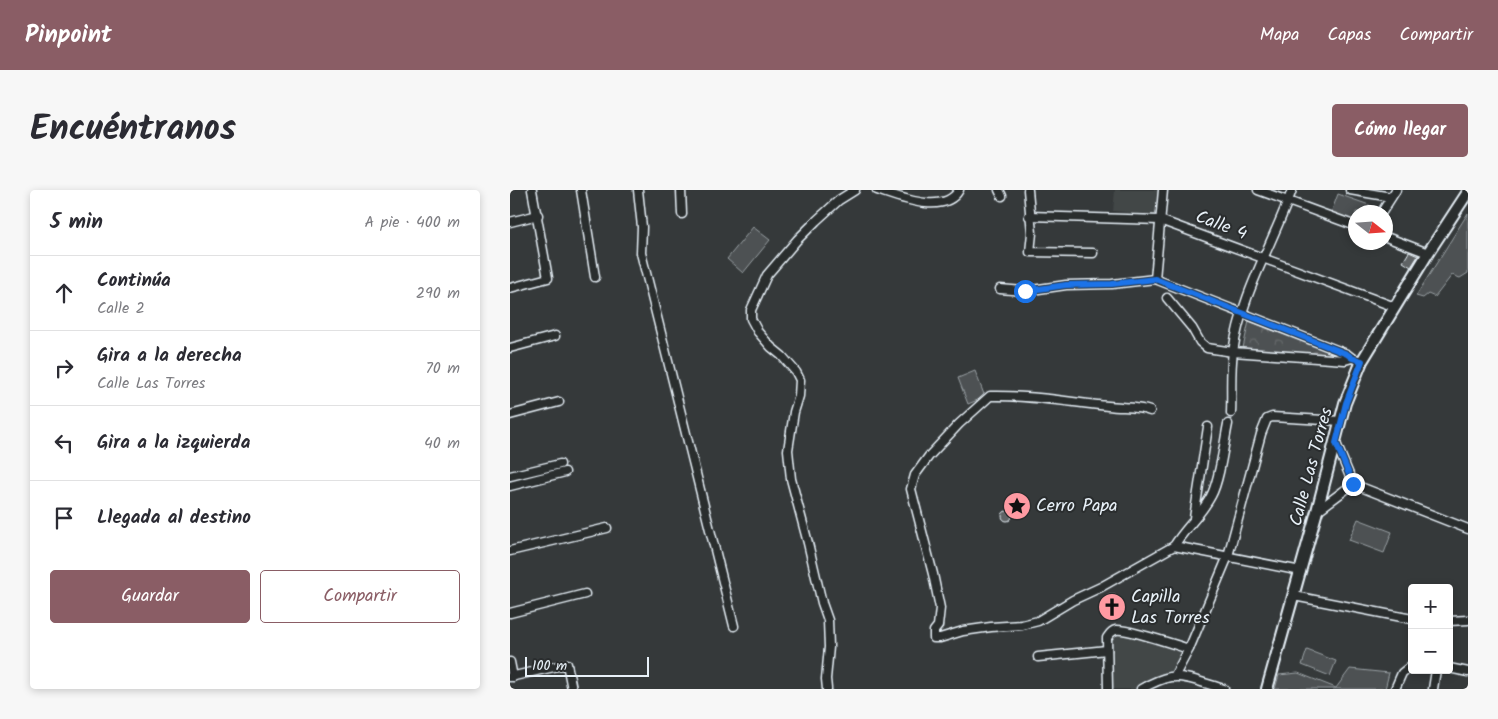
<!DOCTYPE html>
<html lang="es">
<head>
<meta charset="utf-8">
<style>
	:root { --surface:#fff; --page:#f7f7f7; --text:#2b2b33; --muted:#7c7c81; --line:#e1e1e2; --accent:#8a5d65 }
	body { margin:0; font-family:Kalam,sans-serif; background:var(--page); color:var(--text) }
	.controls { position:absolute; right:15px; bottom:15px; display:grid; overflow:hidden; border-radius:5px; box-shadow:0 2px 8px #0003 }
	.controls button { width:45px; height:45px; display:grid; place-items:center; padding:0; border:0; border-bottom:1px solid var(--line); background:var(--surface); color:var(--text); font:25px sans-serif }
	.compass { position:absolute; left:838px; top:15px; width:45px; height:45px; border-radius:50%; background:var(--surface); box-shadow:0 2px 8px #0003; rotate:107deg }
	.scale { position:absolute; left:15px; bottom:12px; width:124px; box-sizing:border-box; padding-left:5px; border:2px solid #e8f1f8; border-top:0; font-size:14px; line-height:18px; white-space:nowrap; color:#e8f1f8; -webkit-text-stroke:4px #2a2d2e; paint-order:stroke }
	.stop { position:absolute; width:15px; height:15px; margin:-11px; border:4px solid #1a73e8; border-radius:50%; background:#fff }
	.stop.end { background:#1a73e8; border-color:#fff; box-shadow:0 1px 5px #0008 }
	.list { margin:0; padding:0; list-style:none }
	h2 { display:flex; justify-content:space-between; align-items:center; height:65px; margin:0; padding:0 20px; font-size:21px }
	h2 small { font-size:16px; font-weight:400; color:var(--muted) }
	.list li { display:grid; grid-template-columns:32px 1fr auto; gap:15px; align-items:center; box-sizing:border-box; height:75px; padding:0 20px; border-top:1px solid var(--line) }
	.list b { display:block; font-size:19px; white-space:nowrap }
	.list p { margin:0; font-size:16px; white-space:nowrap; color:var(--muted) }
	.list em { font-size:16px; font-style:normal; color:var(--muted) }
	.actions { display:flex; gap:10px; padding:15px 20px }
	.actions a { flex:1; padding:11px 0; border:1px solid var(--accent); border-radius:5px; text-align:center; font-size:18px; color:var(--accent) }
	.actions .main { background:var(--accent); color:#fff }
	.icon { flex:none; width:28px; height:28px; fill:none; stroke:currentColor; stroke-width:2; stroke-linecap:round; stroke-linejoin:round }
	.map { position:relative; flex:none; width:958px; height:499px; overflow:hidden; border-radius:5px }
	header { display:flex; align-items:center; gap:30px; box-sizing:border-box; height:70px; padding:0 25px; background:var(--accent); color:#fff }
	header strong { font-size:24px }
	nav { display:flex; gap:28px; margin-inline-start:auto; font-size:18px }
	.intro { display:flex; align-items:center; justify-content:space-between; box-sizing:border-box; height:120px; padding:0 30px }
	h1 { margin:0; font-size:35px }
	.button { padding:12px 22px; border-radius:5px; background:var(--accent); color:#fff; font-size:18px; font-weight:700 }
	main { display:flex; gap:30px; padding:0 30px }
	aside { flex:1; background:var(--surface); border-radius:5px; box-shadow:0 2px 8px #0003 }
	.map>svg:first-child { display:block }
	.built { fill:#424647 }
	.green { fill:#4d5152; stroke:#9aa1a5 }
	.park { fill:url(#park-crowns); stroke:#9aa1a5 }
	.building { fill:#5f6365; stroke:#e8f1f8 }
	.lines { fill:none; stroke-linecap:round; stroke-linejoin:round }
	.minor-casing { stroke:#e8f1f8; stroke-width:11 }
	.tertiary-casing { stroke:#e8f1f8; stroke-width:14 }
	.minor { stroke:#2a2d2e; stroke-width:8 }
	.tertiary { stroke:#2a2d2e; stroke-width:10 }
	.route { stroke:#1a73e8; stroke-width:6 }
	.labels { text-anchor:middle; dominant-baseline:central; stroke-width:4; stroke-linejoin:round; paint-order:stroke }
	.street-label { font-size:18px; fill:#e8f1f8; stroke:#2a2d2e }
	.poi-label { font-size:18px; fill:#e8f1f8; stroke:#2a2d2e; text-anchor:start }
</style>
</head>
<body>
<header>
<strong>Pinpoint</strong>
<nav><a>Mapa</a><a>Capas</a><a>Compartir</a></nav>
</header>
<div class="intro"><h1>Encuéntranos</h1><a class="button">Cómo llegar</a></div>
<main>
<aside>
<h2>5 min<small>A pie · 400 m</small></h2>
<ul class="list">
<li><svg class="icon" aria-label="ahead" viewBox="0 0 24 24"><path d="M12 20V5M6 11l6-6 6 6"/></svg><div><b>Continúa</b><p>Calle 2</p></div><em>290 m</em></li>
<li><svg class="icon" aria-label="right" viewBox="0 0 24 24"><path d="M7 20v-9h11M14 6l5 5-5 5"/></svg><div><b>Gira a la derecha</b><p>Calle Las Torres</p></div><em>70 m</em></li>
<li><svg class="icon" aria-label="left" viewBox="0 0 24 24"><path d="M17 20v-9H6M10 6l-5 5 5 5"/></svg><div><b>Gira a la izquierda</b></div><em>40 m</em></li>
<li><svg class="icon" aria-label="arrive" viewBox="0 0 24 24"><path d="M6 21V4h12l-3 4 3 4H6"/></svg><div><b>Llegada al destino</b></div></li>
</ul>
<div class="actions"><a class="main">Guardar</a><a>Compartir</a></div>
</aside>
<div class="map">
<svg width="958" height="499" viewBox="0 0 958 499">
	<defs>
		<pattern id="park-crowns" width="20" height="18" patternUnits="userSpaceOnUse" patternTransform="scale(1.25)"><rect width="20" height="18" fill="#4d5152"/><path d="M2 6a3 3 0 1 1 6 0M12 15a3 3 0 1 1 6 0" fill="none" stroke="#676a6c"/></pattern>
	</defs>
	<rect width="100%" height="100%" fill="#35393a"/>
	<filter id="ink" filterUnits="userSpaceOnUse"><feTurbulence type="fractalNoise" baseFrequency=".02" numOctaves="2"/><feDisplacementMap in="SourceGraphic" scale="10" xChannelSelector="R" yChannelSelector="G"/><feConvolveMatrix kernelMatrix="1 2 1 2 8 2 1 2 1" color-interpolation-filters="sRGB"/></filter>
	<g filter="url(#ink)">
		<!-- built -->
		<g class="built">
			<polygon points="605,0 649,0 646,25 603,21"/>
			<polygon points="607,442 672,461 660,483 626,499 601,499 598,451"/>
		</g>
		<!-- green -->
		<g class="green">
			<polygon points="828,4 862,16 860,22 846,22 845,32 821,23"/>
			<polygon points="958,23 958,83 950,88 942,85 925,107 918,104 913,108 906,106"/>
			<polygon points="243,37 260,50 233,83 217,69"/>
			<polygon points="465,181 475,207 458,214 448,188"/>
			<polygon points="848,329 882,342 874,363 839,350"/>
			<polygon points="797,460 826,471 820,486 792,475"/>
			<polygon points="840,479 879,483 875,499 765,499 769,485 788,483 826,498"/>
		</g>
		<!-- park -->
		<polygon class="park" points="739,131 831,166 733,158"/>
		<!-- building -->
		<g class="building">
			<polygon points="899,62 908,66 901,77 893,72"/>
			<circle cx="497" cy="326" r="5"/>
			<polygon points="597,405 605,405 606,419 597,419"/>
		</g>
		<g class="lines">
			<!-- minor casing -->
			<g class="minor-casing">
				<g id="minor">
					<polyline points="71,0 85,87"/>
					<polyline points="128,0 132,37 131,63 224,436"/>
					<polyline points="171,0 172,24"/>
					<path d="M367,0C389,7 434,26 449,0"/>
					<polyline points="489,0 492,6"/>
					<polyline points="518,0 522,43 520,62 583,63"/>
					<polyline points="748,0 846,36"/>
					<polyline points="840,0 881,7"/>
					<polyline points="872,22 886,0"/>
					<polyline points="519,26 650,30 885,117"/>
					<polyline points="0,32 28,25"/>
					<polyline points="876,47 918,63"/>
					<polyline points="645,89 653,0"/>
					<polyline points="0,98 38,88 22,0"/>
					<polyline points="490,99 515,101 556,95 602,94 645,89 837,164 842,168 852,171"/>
					<polyline points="657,108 682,138 690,152 697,158 723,162 835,170 842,168"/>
					<polyline points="0,158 45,146"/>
					<path d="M640,221C628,216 612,218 598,216C559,212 519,205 480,206L449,234L419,266L405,285L401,299L423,384L430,418L428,436L424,441V448H430L453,441L481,437L512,435L528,431L563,410L591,397L664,356C675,338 691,325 701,306C710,290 714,253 718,234"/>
					<path d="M721,223C722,203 720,182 723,162C731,105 763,53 782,0"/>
					<polyline points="0,225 49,212"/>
					<polyline points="826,253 843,294 958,339"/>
					<polyline points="0,286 50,274"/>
					<polyline points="0,296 55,282"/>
					<polyline points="807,321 843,294"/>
					<polyline points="684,328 698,237"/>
					<polyline points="664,356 791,381"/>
					<polyline points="0,361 97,338"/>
					<polyline points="784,406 902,429"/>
					<polyline points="0,423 75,404"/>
					<polyline points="939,431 958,430"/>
					<polyline points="528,467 597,460"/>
					<polyline points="0,472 3,487"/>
					<polyline points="939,478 958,482"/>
					<polyline points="0,487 57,474 62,499"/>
					<polyline points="664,487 679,459 718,366 751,244 757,229 762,227 831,231"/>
					<polyline points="317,499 316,489 319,457 318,430 312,413 298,353 281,289 278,260 284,222 289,206 290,190 286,182 272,166 261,157 248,142 241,129 241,120 257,85 287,50 306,31 329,10 345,0"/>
					<path d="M598,499L597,448C599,445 601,441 606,440C616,438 666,455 679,459"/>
					<path d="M631,499C640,494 650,489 660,487C676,485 699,495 714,499"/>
					<polyline points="885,499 892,483 902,475"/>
					<polyline points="923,499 926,480"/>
				</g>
			</g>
			<!-- tertiary casing -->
			<g class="tertiary-casing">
				<polyline id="tertiary" points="757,499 807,321 835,213 852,171 918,63 958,2"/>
			</g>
			<!-- minor -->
			<use href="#minor" class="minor"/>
			<!-- tertiary -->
			<use href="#tertiary" class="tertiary"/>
		</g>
	</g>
	<g class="lines" filter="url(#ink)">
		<!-- route -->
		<polyline class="route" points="515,101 556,95 602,94 645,89 837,164 842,168 852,171 836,213 826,253 843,294"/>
	</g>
	<!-- icons -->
	<defs>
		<g id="sight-disc" transform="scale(1.4375)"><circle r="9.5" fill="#ff9aa2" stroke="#2a2d2e"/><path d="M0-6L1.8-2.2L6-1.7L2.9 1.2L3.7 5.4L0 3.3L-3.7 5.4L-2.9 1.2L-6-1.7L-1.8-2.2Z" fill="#111"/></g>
		<g id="church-disc" transform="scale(1.4375)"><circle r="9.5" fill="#ff9aa2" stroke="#2a2d2e"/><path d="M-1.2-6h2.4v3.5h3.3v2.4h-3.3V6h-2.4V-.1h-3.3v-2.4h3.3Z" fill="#111"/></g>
	</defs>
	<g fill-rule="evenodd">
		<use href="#sight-disc" x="507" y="316"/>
		<use href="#church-disc" x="602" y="417"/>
	</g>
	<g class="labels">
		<!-- street labels -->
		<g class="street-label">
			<text transform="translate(711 36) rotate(20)">Calle 4</text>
			<text transform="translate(802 277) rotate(-75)">Calle Las Torres</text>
		</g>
		<!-- poi labels -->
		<g class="poi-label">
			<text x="526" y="316">Cerro Papa</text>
			<text x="621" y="407">Capilla<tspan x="621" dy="21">Las Torres</tspan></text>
		</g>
	</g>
</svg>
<div class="controls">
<button>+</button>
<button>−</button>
</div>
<svg class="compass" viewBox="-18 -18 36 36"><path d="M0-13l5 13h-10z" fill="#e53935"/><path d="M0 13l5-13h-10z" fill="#7c7c81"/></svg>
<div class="scale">100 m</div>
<div class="stop" style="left:515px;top:101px"></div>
<div class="stop end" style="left:843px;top:294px"></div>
</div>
</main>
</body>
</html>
